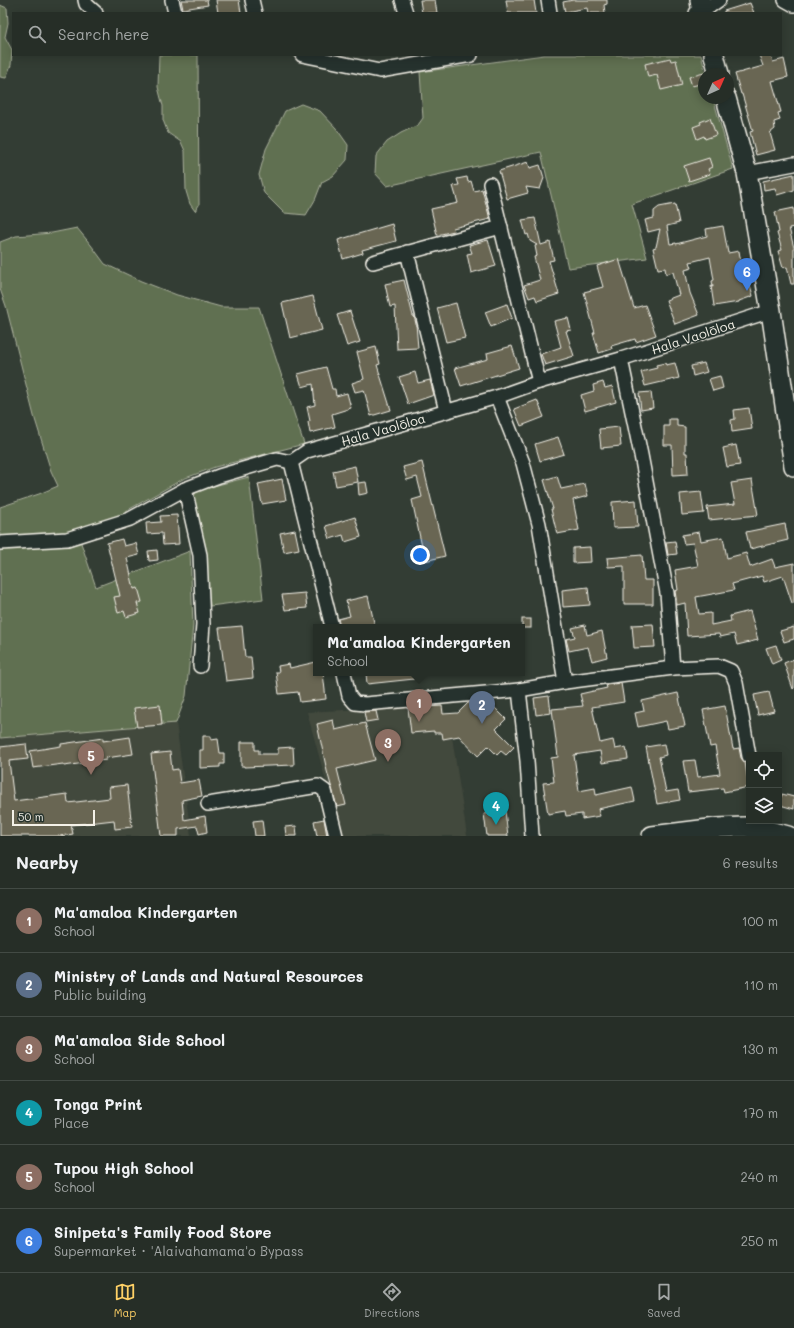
<!DOCTYPE html>
<html lang="en">
<head>
<meta charset="utf-8">
<style>
	:root { --surface:#262e27; --page:#2e362f; --text:#f1f3f6; --muted:#a4a8a7; --line:#424a44; --accent:#ffd166 }
	body { margin:0; font-family:Mali,sans-serif; background:var(--page); color:var(--text) }
	.controls { position:absolute; right:12px; bottom:12px; display:grid; overflow:hidden; border-radius:0px; box-shadow:0 2px 10px #0003 }
	.controls button { width:36px; height:36px; display:grid; place-items:center; padding:0; border:0; border-bottom:1px solid var(--line); background:var(--surface); color:var(--text); font:20px sans-serif }
	.compass { position:absolute; left:698px; top:68px; width:36px; height:36px; border-radius:50%; background:var(--surface); box-shadow:0 2px 10px #0003; rotate:45deg }
	.scale { position:absolute; left:12px; bottom:10px; width:83px; box-sizing:border-box; padding-left:4px; border:2px solid #f4f1e8; border-top:0; font-size:11px; line-height:14px; white-space:nowrap; color:#f4f1e8; -webkit-text-stroke:3px #26332d; paint-order:stroke }
	.you { position:absolute; left:420px; top:555px; width:14px; height:14px; margin:-10px; border:3px solid #fff; border-radius:50%; background:#1a73e8; box-shadow:0 0 0 6px #1a73e833 }
	.badge { display:grid; place-items:center; width:26px; height:26px; border-radius:50%; background:var(--accent); color:#fff; font-size:13px; font-weight:700 }
	.pin { position:absolute; translate:-50% -33px; filter:drop-shadow(0 1px 2px #0008) }
	.pin::after { content:''; position:absolute; top:21px; width:14px; height:12px; background:inherit; clip-path:polygon(0 0,100% 0,50% 100%) }
	.popup { position:absolute; left:313px; top:624px; width:212px; height:52px; box-sizing:border-box; display:grid; place-content:center; border-radius:0px; background:var(--surface); filter:drop-shadow(0 1px 3px #0005); font-size:13px; white-space:nowrap; color:var(--muted) }
	.popup b { font-size:15px; color:var(--text) }
	.popup::after { content:''; position:absolute; left:50%; top:100%; margin-left:-8px; border:8px solid transparent; border-top-color:var(--surface) }
	.list { margin:0; padding:0; list-style:none }
	h2 { display:flex; justify-content:space-between; align-items:center; height:52px; margin:0; padding:0 16px; font-size:17px }
	h2 small { font-size:13px; font-weight:400; color:var(--muted) }
	.list li { display:grid; grid-template-columns:26px 1fr auto; gap:12px; align-items:center; box-sizing:border-box; height:64px; padding:0 16px; border-top:1px solid var(--line) }
	.list b { display:block; font-size:15px; white-space:nowrap }
	.list p { margin:0; font-size:13px; white-space:nowrap; color:var(--muted) }
	.list em { font-size:13px; font-style:normal; color:var(--muted) }
	.icon { flex:none; width:22px; height:22px; fill:none; stroke:currentColor; stroke-width:2; stroke-linecap:round; stroke-linejoin:round }
	.map { position:relative; flex:none; width:794px; height:836px; overflow:hidden }
	.search { position:absolute; background:var(--surface); box-shadow:0 2px 10px #0003; left:12px; right:12px; top:12px; height:44px; display:flex; align-items:center; gap:10px; box-sizing:border-box; padding:0 14px; border-radius:0px; color:var(--muted); font-size:15px }
	.sheet { height:436px; background:var(--surface) }
	nav { display:flex; justify-content:space-around; align-items:center; box-sizing:border-box; height:56px; border-top:1px solid var(--line); background:var(--surface); font-size:11px; color:var(--muted) }
	nav a { display:grid; justify-items:center; gap:2px }
	nav .on { color:var(--accent) }
	.map>svg:first-child { display:block }
	.built { fill:#43493d }
	.green { fill:#606f51; stroke:#aab09c }
	.building { fill:#696652; stroke:#f4f1e8 }
	.lines { fill:none; stroke-linecap:round; stroke-linejoin:round }
	.street-casing { stroke:#f4f1e8; stroke-width:16 }
	.secondary-casing { stroke:#f4f1e8; stroke-width:22 }
	.street { stroke:#26332d; stroke-width:13 }
	.secondary { stroke:#26332d; stroke-width:19 }
	.labels { text-anchor:middle; dominant-baseline:central; stroke-width:3; stroke-linejoin:round; paint-order:stroke }
	.street-label { font-size:13px; fill:#f4f1e8; stroke:#26332d }
</style>
</head>
<body>
<div class="map">
<svg width="794" height="836" viewBox="0 0 794 836">
	<rect width="100%" height="100%" fill="#333d34"/>
	<filter id="ink" filterUnits="userSpaceOnUse"><feTurbulence type="fractalNoise" baseFrequency=".025" numOctaves="2"/><feDisplacementMap in="SourceGraphic" scale="8" xChannelSelector="R" yChannelSelector="G"/><feConvolveMatrix kernelMatrix="1 2 1 2 8 2 1 2 1" color-interpolation-filters="sRGB"/></filter>
	<g filter="url(#ink)">
		<!-- built -->
		<g class="built">
			<polygon points="442,702 452,737 467,836 341,836 307,712 363,709"/>
			<polygon points="176,723 191,836 0,836 0,738"/>
		</g>
		<!-- green -->
		<g class="green">
			<polygon points="0,5 7,8 8,23 5,37 12,50 11,65 6,78 0,77"/>
			<polygon points="159,55 198,55 199,205 195,211 190,204 186,191 185,151 181,142 168,133 163,120 163,106 158,87"/>
			<polygon points="544,55 701,55 706,74 704,74 704,98 713,98 733,169 632,204 647,258 568,268 541,152 387,186 375,173 376,156 387,142 401,133 418,125 423,118 420,72"/>
			<polygon points="301,104 320,111 336,128 348,145 347,160 333,176 322,182 315,200 306,215 284,213 264,193 259,175 266,149 285,111"/>
			<polygon points="77,228 91,245 105,264 141,281 177,295 221,307 259,307 304,444 215,467 183,479 126,511 123,525 80,540 96,587 190,551 193,625 186,696 176,723 0,738 0,507 39,494 58,486 51,471 34,416 6,306 0,289 0,242 16,236 52,233"/>
			<polygon points="249,477 263,599 210,606 206,558 193,497 198,490"/>
		</g>
		<!-- building -->
		<g class="building">
			<polygon points="181,0 207,0 208,5 183,9"/>
			<polygon points="216,0 239,0 241,13 218,13"/>
			<polygon points="420,0 435,0 437,13 422,13"/>
			<polygon points="506,0 534,0 536,13 508,13"/>
			<polygon points="573,0 607,0 607,4 604,5 605,13 588,13 587,8 565,12 563,2"/>
			<polygon points="750,3 754,13 724,13 724,11"/>
			<polygon points="759,55 770,55 773,62 784,59 788,77 772,81 781,112 778,113 780,120 774,122 775,129 770,133 775,150 756,155 750,132 753,131 742,94 741,94 735,74 763,66"/>
			<polygon points="670,58 671,61 676,60 682,85 661,90 657,75 648,77 645,64"/>
			<polygon points="704,73 704,83 692,86 689,77"/>
			<polygon points="710,118 716,135 705,139 704,136 697,139 693,127 701,124 700,122"/>
			<polygon points="709,158 712,167 708,169 710,174 689,181 684,166"/>
			<polygon points="528,162 530,168 540,165 544,178 540,189 526,187 528,193 507,199 499,171"/>
			<polygon points="794,174 794,190 777,195 775,188 764,190 763,181"/>
			<polygon points="467,177 468,182 471,181 474,191 482,189 490,219 453,228 454,231 437,235 431,209 458,203 453,186 459,185 457,179"/>
			<polygon points="675,204 679,223 667,226 670,244 676,243 676,244 707,236 706,229 723,226 728,253 739,251 741,263 744,262 753,296 739,301 739,302 714,306 711,286 713,287 712,281 714,280 710,257 690,262 692,268 685,270 690,293 699,315 675,324 666,300 679,295 673,272 666,274 665,268 658,269 653,248 656,247 660,229 648,232 645,220 654,218 654,211 659,207"/>
			<polygon points="794,208 794,227 789,228 794,248 794,284 791,284 787,267 783,268 778,251 782,250 777,233 779,232 775,212"/>
			<polygon points="535,218 541,245 550,242 554,260 549,261 559,294 537,301 535,296 529,298 524,285 540,280 534,257 537,256 535,246 537,245 530,241 528,234 526,235 522,220"/>
			<polygon points="392,224 396,241 362,250 363,253 343,259 338,240"/>
			<polygon points="488,240 496,266 471,273 467,254 472,253 469,245"/>
			<polygon points="619,259 634,308 645,305 656,335 636,342 635,339 611,346 612,349 599,353 593,333 595,333 584,292 603,287 597,266"/>
			<polygon points="404,280 413,316 414,316 416,324 418,348 397,349 395,306 390,307 385,284"/>
			<polygon points="313,296 322,330 290,338 282,303"/>
			<polygon points="456,303 465,338 446,342 437,308"/>
			<polygon points="507,304 512,318 491,327 485,312"/>
			<polygon points="350,311 360,342 347,346 337,315"/>
			<polygon points="568,318 571,330 566,331 574,356 545,365 541,354 561,347 554,321"/>
			<polygon points="512,346 519,368 461,386 455,368 488,359 487,353"/>
			<polygon points="376,347 380,364 377,365 391,410 371,416 364,390 355,392 352,383 364,379 357,352"/>
			<polygon points="665,363 666,365 675,363 679,378 645,386 641,372 657,368 656,365"/>
			<polygon points="704,363 707,372 693,376 691,366"/>
			<polygon points="326,367 332,389 335,389 336,396 347,393 351,408 332,414 335,427 310,433 308,422 310,421 307,407 315,405 313,384 302,387 298,374"/>
			<polygon points="415,372 418,383 430,380 434,395 408,404 399,377"/>
			<polygon points="720,376 723,388 713,391 709,379"/>
			<polygon points="603,382 605,388 612,386 616,402 585,411 581,395 594,391 593,385"/>
			<polygon points="651,392 653,408 641,410 639,393"/>
			<polygon points="537,400 544,417 521,426 514,409"/>
			<polygon points="749,408 752,429 732,432 731,420 735,419 734,410"/>
			<polygon points="669,419 677,419 677,426 685,427 685,453 687,453 688,474 673,475 672,445 664,445 664,426 669,426"/>
			<polygon points="619,427 621,446 601,448 599,429"/>
			<polygon points="558,437 564,454 540,461 535,444"/>
			<polygon points="736,445 740,465 727,467 723,448"/>
			<polygon points="422,462 445,556 425,561 412,500 422,497 417,477 407,480 403,467"/>
			<polygon points="355,466 358,482 336,486 333,471"/>
			<polygon points="557,476 561,489 585,484 588,496 573,500 579,530 557,534 551,509 553,509 544,480"/>
			<polygon points="282,479 286,500 262,504 258,484"/>
			<polygon points="752,480 758,515 709,520 707,507 735,504 731,483"/>
			<polygon points="366,482 368,493 359,495 358,483"/>
			<polygon points="701,492 704,513 682,515 680,494"/>
			<polygon points="636,500 638,527 613,528 612,502"/>
			<polygon points="177,515 179,544 163,545 162,533 147,534 146,523 161,522 160,516"/>
			<polygon points="355,517 361,537 345,542 343,535 330,539 326,526"/>
			<polygon points="785,524 788,540 750,549 746,532"/>
			<polygon points="295,530 299,549 284,552 280,533"/>
			<polygon points="699,532 701,541 723,537 727,558 746,553 750,567 772,559 775,567 794,563 794,603 792,603 783,576 764,582 762,576 732,584 734,590 696,597 699,614 711,613 711,625 731,621 730,616 750,611 758,640 737,645 734,634 720,637 719,634 687,636 685,603 677,605 675,591 678,590 675,570 698,566 693,543 684,544 682,535"/>
			<polygon points="122,539 124,546 136,543 139,555 127,558 134,589 138,588 142,602 137,603 140,613 126,617 124,611 118,613 114,597 120,596 107,543"/>
			<polygon points="675,541 677,554 668,555 666,542"/>
			<polygon points="590,547 591,562 573,563 573,548"/>
			<polygon points="157,550 158,560 149,561 148,551"/>
			<polygon points="642,555 644,580 653,580 653,604 624,604 624,566 608,567 607,558"/>
			<polygon points="588,587 590,605 563,607 562,590"/>
			<polygon points="305,593 307,608 285,610 282,595"/>
			<polygon points="368,596 375,627 340,627 338,619 350,616 346,601"/>
			<rect x="522" y="619" width="9" height="9"/>
			<polygon points="653,624 655,647 634,648 632,625"/>
			<polygon points="585,625 587,635 602,631 607,657 592,661 588,647 569,651 566,639 575,637 572,628"/>
			<polygon points="242,626 245,657 251,657 253,678 226,681 219,628"/>
			<polygon points="794,627 794,639 784,642 780,631"/>
			<polygon points="776,645 781,660 772,664 766,648"/>
			<polygon points="794,659 794,688 793,689 784,663"/>
			<polygon points="316,662 316,673 323,673 326,699 300,702 298,692 279,694 276,672 279,672 278,666 289,664 290,668"/>
			<polygon points="366,673 414,673 414,679 367,684"/>
			<polygon points="621,683 624,702 592,707 600,743 613,740 615,749 626,747 628,759 602,763 600,751 574,755 579,791 595,788 596,795 632,787 635,801 598,809 600,816 582,819 582,814 566,816 565,811 548,814 543,783 554,782 551,758 558,757 552,709 583,706 580,694 607,688 606,685"/>
			<polygon points="769,692 774,711 758,715 754,695"/>
			<polygon points="678,693 685,726 668,729 666,721 638,727 635,713 644,711 642,701"/>
			<polygon points="549,696 551,713 536,715 534,698"/>
			<polygon points="476,702 484,710 490,703 506,719 496,729 514,747 506,755 501,751 497,755 488,746 478,756 459,736 443,739 442,733 434,733 434,731 411,733 408,708 442,706 443,714 458,713 468,703"/>
			<polygon points="160,705 162,725 137,727 134,708"/>
			<polygon points="725,706 733,749 739,748 741,758 745,763 749,787 724,792 723,788 688,792 683,761 695,760 698,777 720,774 715,746 710,747 703,710"/>
			<polygon points="376,711 378,720 366,722 364,712"/>
			<polygon points="333,720 335,730 365,723 375,760 337,769 346,805 337,807 327,771 317,724"/>
			<polygon points="203,736 211,736 211,740 218,739 220,753 224,753 224,764 220,764 220,767 200,768 200,750 203,750"/>
			<polygon points="130,737 133,754 106,758 106,760 64,766 63,764 33,768 30,751 61,746 61,744 103,738 103,741"/>
			<polygon points="241,742 255,742 255,750 259,750 259,754 278,754 278,748 293,747 294,765 244,767 244,766 241,766"/>
			<polygon points="26,744 28,759 9,761 14,801 67,794 68,803 110,798 109,787 127,785 132,827 115,829 114,820 71,825 73,834 60,836 0,836 0,747"/>
			<polygon points="664,744 666,755 659,757 666,792 678,790 680,800 657,804 646,747"/>
			<polygon points="170,752 172,770 178,769 180,783 199,780 202,796 182,800 184,820 205,816 207,832 199,834 197,826 178,829 178,836 161,836 151,754"/>
			<polygon points="782,794 794,797 794,809 780,805"/>
			<polygon points="505,811 508,836 487,836 484,814"/>
			<polygon points="324,819 327,836 317,836 314,821"/>
			<polygon points="262,820 264,836 255,836 253,821"/>
			<polygon points="296,826 297,836 286,836 285,827"/>
		</g>
		<g class="lines">
			<!-- street casing -->
			<g class="street-casing">
				<g id="street">
					<polyline points="85,0 86,4 96,13"/>
					<polyline points="172,0 175,13"/>
					<polyline points="252,0 255,13"/>
					<polyline points="402,0 406,13"/>
					<polyline points="548,0 550,13"/>
					<polyline points="785,0 794,5"/>
					<polyline points="696,13 702,12 719,0"/>
					<polyline points="302,55 380,71 471,55"/>
					<polyline points="747,173 794,164"/>
					<polyline points="490,184 539,382"/>
					<polyline points="407,252 446,411"/>
					<polyline points="373,262 501,227"/>
					<polyline points="291,462 332,627"/>
					<polyline points="185,489 200,555 203,624 200,666"/>
					<polyline points="0,543 67,539 130,519 185,489 219,476 277,459 291,462 307,451 497,397 539,382 621,359 771,311"/>
					<polyline points="673,668 719,666 731,671 736,683 749,756"/>
					<polyline points="344,673 349,696 355,703 365,704 519,690 565,682 539,524 523,463 497,397"/>
					<polyline points="565,682 673,668 667,593 641,455 621,359"/>
					<polyline points="519,690 527,761 532,836"/>
					<polyline points="208,804 318,786 325,791 336,836"/>
				</g>
			</g>
			<!-- secondary casing -->
			<g class="secondary-casing">
				<g id="secondary">
					<polyline points="700,0 702,13"/>
					<polyline points="714,55 719,74"/>
					<polyline points="726,98 747,173 771,311 794,466"/>
					<polyline points="652,836 717,828 744,827 762,829 788,836"/>
				</g>
			</g>
			<!-- street -->
			<use href="#street" class="street"/>
			<!-- secondary -->
			<use href="#secondary" class="secondary"/>
		</g>
	</g>
	<g class="labels">
		<!-- street labels -->
		<g class="street-label">
			<text transform="translate(693 336) rotate(-18)">Hala Vaolōloa</text>
			<text transform="translate(383 429) rotate(-16)">Hala Vaolōloa</text>
		</g>
	</g>
</svg>
<div class="controls">
<button><svg class="icon" aria-label="locate" viewBox="0 0 24 24"><circle cx="12" cy="12" r="6"/><path d="M12 2v4M12 18v4M2 12h4M18 12h4"/></svg></button>
<button><svg class="icon" aria-label="layers" viewBox="0 0 24 24"><path d="M12 4l9 5-9 5-9-5zM3 14l9 5 9-5"/></svg></button>
</div>
<svg class="compass" viewBox="-18 -18 36 36"><path d="M0-13l5 13h-10z" fill="#e53935"/><path d="M0 13l5-13h-10z" fill="#a4a8a7"/></svg>
<div class="scale">50 m</div>
<div class="you"></div>
<div class="pin badge" style="left:419px;top:722px;background:#8d6e63">1</div>
<div class="popup"><b>Ma'amaloa Kindergarten</b>School</div>
<div class="pin badge" style="left:482px;top:724px;background:#5c6f8a">2</div>
<div class="pin badge" style="left:388px;top:762px;background:#8d6e63">3</div>
<div class="pin badge" style="left:496px;top:825px;background:#0f9aa8">4</div>
<div class="pin badge" style="left:91px;top:775px;background:#8d6e63">5</div>
<div class="pin badge" style="left:747px;top:291px;background:#3f7fe0">6</div>
<div class="search"><svg class="icon" aria-label="search" viewBox="0 0 24 24"><circle cx="10" cy="10" r="6"/><path d="M15 15l6 6"/></svg>Search here</div>
</div>
<section class="sheet">
<h2>Nearby<small>6 results</small></h2>
<ul class="list">
<li><span class="badge" style="background:#8d6e63">1</span><div><b>Ma'amaloa Kindergarten</b><p>School</p></div><em>100 m</em></li>
<li><span class="badge" style="background:#5c6f8a">2</span><div><b>Ministry of Lands and Natural Resources</b><p>Public building</p></div><em>110 m</em></li>
<li><span class="badge" style="background:#8d6e63">3</span><div><b>Ma'amaloa Side School</b><p>School</p></div><em>130 m</em></li>
<li><span class="badge" style="background:#0f9aa8">4</span><div><b>Tonga Print</b><p>Place</p></div><em>170 m</em></li>
<li><span class="badge" style="background:#8d6e63">5</span><div><b>Tupou High School</b><p>School</p></div><em>240 m</em></li>
<li><span class="badge" style="background:#3f7fe0">6</span><div><b>Sinipeta's Family Food Store</b><p>Supermarket · 'Alaivahamama'o Bypass</p></div><em>250 m</em></li>
</ul>
</section>
<nav>
<a class="on"><svg class="icon" aria-label="map" viewBox="0 0 24 24"><path d="M3 6l6-2 6 2 6-2v14l-6 2-6-2-6 2zM9 4v14M15 6v14"/></svg>Map</a>
<a><svg class="icon" aria-label="directions" viewBox="0 0 24 24"><path d="M12 3l9 9-9 9-9-9zM9 14v-3h6M13 9l2 2-2 2"/></svg>Directions</a>
<a><svg class="icon" aria-label="saved" viewBox="0 0 24 24"><path d="M7 4h10v16l-5-4-5 4z"/></svg>Saved</a>
</nav>
</body>
</html>
